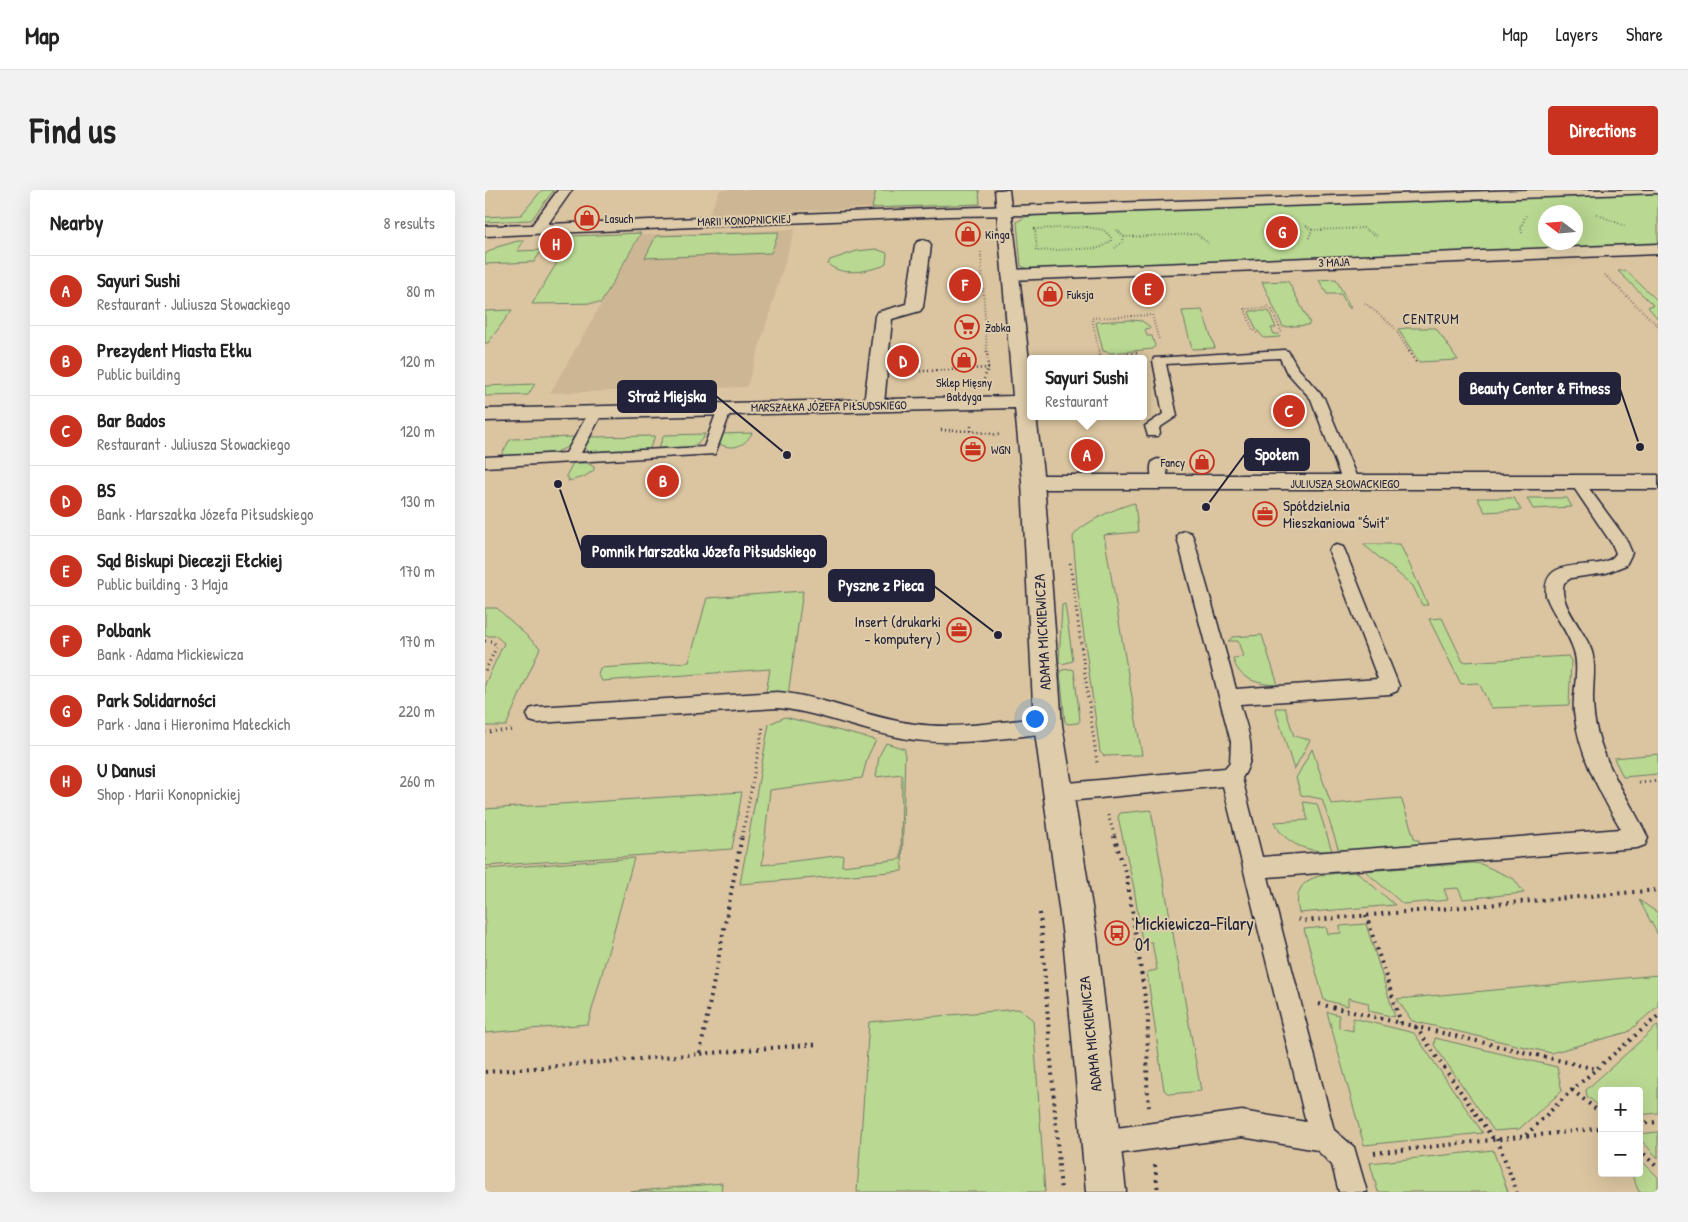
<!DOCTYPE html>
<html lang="en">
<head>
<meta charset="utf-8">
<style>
	:root { --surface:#fff; --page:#f2f2f2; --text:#222; --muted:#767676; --line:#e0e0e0; --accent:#c8321e }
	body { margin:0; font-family:"Patrick Hand",sans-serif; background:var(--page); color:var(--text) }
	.controls { position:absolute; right:15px; bottom:15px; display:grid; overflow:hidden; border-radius:5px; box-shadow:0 5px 20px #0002 }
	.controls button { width:45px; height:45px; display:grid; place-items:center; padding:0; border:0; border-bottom:1px solid var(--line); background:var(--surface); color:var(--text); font:25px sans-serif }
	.compass { position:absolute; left:1053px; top:15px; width:45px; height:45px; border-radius:50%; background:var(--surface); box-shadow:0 5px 20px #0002; rotate:286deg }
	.you { position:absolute; left:549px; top:528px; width:18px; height:18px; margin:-12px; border:4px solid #fff; border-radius:50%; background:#1a73e8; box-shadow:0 0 0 8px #1a73e833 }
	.badge { display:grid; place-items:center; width:32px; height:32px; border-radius:50%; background:var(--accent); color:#fff; font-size:16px; font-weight:700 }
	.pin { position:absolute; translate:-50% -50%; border:2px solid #fff; box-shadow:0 1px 5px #0006 }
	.popup { position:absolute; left:542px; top:165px; width:120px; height:65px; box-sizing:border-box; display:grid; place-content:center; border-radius:5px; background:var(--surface); filter:drop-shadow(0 1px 4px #0005); font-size:16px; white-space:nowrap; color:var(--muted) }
	.popup b { font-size:19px; color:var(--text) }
	.popup::after { content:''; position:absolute; left:50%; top:100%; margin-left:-10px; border:10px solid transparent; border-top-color:var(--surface) }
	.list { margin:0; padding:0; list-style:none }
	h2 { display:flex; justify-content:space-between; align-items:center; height:65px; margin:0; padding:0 20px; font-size:21px }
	h2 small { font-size:16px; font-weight:400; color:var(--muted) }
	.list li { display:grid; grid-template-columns:32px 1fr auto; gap:15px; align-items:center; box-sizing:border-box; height:70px; padding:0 20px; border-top:1px solid var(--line) }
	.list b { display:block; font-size:19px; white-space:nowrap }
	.list p { margin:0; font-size:16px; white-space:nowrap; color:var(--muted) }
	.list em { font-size:16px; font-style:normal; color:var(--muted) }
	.map { position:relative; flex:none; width:1173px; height:1002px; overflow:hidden; border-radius:5px }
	header { display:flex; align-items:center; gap:30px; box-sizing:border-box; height:70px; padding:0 25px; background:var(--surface); border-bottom:1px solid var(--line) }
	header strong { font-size:24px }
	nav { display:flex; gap:28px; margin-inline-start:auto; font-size:18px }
	.intro { display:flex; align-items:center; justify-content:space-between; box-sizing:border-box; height:120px; padding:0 30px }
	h1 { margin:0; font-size:35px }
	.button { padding:12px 22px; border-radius:5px; background:var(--accent); color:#fff; font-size:18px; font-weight:700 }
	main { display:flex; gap:30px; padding:0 30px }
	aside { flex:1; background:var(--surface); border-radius:5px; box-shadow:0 5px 20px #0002 }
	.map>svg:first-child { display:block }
	.built { fill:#cdb693 }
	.green { fill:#b9d891; stroke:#6e7d66; fill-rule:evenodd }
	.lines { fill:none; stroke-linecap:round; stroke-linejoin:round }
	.service-casing { stroke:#22223b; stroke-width:3 }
	.minor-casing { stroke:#22223b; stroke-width:3 }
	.tertiary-casing { stroke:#22223b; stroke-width:3 }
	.path-far3 { stroke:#22223b; stroke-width:2; stroke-dasharray:0.5 2.5; stroke-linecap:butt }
	.path-far2 { stroke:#22223b; stroke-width:2.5; stroke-dasharray:1 3; stroke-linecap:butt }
	.path-far1 { stroke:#22223b; stroke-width:3; stroke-dasharray:1 4; stroke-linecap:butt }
	.path { stroke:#22223b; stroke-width:4; stroke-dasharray:2 5; stroke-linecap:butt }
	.service { fill:#deccaa; fill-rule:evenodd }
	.minor { fill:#deccaa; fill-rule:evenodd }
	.tertiary { fill:#deccaa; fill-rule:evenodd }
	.labels { text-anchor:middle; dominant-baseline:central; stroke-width:4; stroke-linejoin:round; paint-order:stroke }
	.far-poi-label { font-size:12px; fill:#22223b; stroke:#deccaa; text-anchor:start }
	.far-street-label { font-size:12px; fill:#22223b; stroke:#deccaa }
	.far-neighbourhood-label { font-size:14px; letter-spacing:1px; fill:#22223b; stroke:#deccaa }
	.poi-label { font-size:15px; fill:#22223b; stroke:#deccaa; text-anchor:start }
	.street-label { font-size:15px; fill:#22223b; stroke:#deccaa }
	.near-poi-label { font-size:18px; fill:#22223b; stroke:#deccaa; text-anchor:start }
	.leader { fill:none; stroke:#22223b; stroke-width:2 }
	.callout-dot { fill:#22223b; stroke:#deccaa; stroke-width:2 }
	.callout { fill:#22223b; stroke:#22223b; stroke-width:2 }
	.callout-label { font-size:16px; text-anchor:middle; font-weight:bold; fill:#fff }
</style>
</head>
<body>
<header>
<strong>Map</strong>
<nav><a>Map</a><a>Layers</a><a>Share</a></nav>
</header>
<div class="intro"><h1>Find us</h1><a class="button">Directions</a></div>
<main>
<aside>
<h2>Nearby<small>8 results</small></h2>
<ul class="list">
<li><span class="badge">A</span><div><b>Sayuri Sushi</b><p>Restaurant · Juliusza Słowackiego</p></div><em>80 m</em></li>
<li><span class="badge">B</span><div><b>Prezydent Miasta Ełku</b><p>Public building</p></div><em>120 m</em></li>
<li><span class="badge">C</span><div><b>Bar Bados</b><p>Restaurant · Juliusza Słowackiego</p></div><em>120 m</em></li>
<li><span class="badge">D</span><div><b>BS</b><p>Bank · Marszałka Józefa Piłsudskiego</p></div><em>130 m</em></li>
<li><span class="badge">E</span><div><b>Sąd Biskupi Diecezji Ełckiej</b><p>Public building · 3 Maja</p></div><em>170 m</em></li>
<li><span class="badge">F</span><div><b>Polbank</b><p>Bank · Adama Mickiewicza</p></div><em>170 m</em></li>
<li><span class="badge">G</span><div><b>Park Solidarności</b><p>Park · Jana i Hieronima Małeckich</p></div><em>220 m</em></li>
<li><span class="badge">H</span><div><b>U Danusi</b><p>Shop · Marii Konopnickiej</p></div><em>260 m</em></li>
</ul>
</aside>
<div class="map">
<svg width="1173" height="1002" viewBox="0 0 1173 1002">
	<rect width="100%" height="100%" fill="#dbc5a0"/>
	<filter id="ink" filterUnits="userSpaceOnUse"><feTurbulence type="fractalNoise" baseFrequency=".02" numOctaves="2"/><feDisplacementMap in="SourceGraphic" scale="10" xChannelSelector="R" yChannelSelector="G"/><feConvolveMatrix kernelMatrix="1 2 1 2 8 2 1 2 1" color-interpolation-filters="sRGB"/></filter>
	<g filter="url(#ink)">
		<!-- built -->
		<g class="built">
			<polygon points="235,0 494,0 495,14 224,24"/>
			<polygon points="310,39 262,197 65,203 156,45"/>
		</g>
		<!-- green -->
		<g class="green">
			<polygon points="57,0 69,0 46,30 0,32 0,27 36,25"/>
			<polygon points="391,0 494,0 495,14 387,18"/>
			<path d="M1173,3V55L543,79L536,76L532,32L540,27L553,25ZM1060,22H1090V52H1060Z"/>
			<polygon points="294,42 286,63 160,68 171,46"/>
			<polygon points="156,43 116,113 47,114 88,46"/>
			<polygon points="33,51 39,51 32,61 57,60 49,72 0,74 0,64 12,57"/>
			<path d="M391,59L402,63L401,73L398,76C382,81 357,87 343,74L345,70L372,61Z"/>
			<polygon points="1133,81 1141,81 1173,111 1173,129 1163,117 1168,115"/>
			<polygon points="850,89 851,89 866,118 864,118 856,104 842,104 834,90"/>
			<polygon points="803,91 825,133 823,135 798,137 777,92"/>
			<polygon points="27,120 3,153 0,153 0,121"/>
			<polygon points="717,120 730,158 707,159 697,121"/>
			<polygon points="766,121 784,121 791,138 786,138 789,144 794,144 795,147 779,148 771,139 764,122"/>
			<polygon points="645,130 657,131 664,136 665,138 660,139 662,146 667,146 670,156 668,159 626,163 618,161 611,132"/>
			<polygon points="922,138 951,138 973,170 934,172 913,139"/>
			<polygon points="50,194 43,205 0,206 0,196"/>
			<path d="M267,243C260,257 246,261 233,253L236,244Z"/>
			<path d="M220,244C212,262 189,259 173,259L179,245Z"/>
			<polygon points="170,246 164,260 106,263 99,257 104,247"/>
			<polygon points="89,247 83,257 69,263 16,266 24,251 28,249"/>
			<polygon points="88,273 102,273 109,277 109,280 99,287 83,291 84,288 81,286"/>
			<polygon points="992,308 1029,308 1036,320 1000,322"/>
			<polygon points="1042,308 1082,308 1087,317 1048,319"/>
			<path d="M650,313L653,342L619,345L657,565L619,566L615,562L592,395L588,347C594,334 635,316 650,313Z"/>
			<polygon points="878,354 915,354 943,415 937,415 928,396"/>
			<polygon points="318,401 303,505 281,502 285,479 117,491 113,485 115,478 204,472 222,408"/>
			<polygon points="580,414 588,471 577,474 574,472 577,415"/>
			<polygon points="0,418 12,418 55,458 21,536 0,536 0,494 19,453 11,446 0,446"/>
			<polygon points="957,428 978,472 1083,466 1086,471 1084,515 1006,518 994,493 976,494 944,429"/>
			<path d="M777,445L793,495C773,494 753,490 748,468L758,467L753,451H743L748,447Z"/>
			<polygon points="586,479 589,480 595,530 593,533 583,534 580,532 575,482 577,480"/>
			<polygon points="790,518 800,518 809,546 825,550 809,580"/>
			<polygon points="300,527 391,550 383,566 377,588 285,600 277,675 358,665 357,676 416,669 417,584 391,587 394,566 401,553 420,559 417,681 255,694 284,534"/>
			<polygon points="827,559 846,614 916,608 930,650 934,650 934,654 854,661 837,609 816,605 811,588"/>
			<polygon points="1173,564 1173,584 1138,587 1129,568"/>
			<polygon points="257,602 247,659 0,676 0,619"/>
			<path d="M818,612L832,614L847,661C822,662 801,655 789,632L823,630Z"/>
			<polygon points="666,620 716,901 684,904 679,900 662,782 672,780 667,752 657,752 649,698 633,627 635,623"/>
			<polygon points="149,668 103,834 0,843 0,679"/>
			<polygon points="988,673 996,674 1029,689 1039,703 978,709 973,698 959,699 963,710 918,714 880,681"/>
			<path d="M872,682L910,715L814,723C804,682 844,684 872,682Z"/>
			<polygon points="1154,710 1173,723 1173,745"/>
			<polygon points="881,734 910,827 884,821 883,813 863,808 863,816 839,810 819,739 841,737 843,744 856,743 855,736"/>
			<polygon points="1173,785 1173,816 1143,842 1066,863 927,831 912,809"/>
			<polygon points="534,819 548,830 560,1002 372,1002 384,832"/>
			<polygon points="842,822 854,825 854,838 868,841 868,828 929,843 998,943 879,955"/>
			<polygon points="1173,835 1173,923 1154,925 1154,901 1117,901 1117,919 1102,906 1101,900"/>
			<polygon points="950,848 1072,877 1077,901 1034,939 1009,941 949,855"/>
			<polygon points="1173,942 1173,968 1154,948 1154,944"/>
			<polygon points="1008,960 1023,1002 893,1002 885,973"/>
			<polygon points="1154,968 1173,987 1173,1002 1154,1002 1146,983 1154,983"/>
			<polygon points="237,993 236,1002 144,1002"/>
		</g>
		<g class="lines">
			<!-- service casing -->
			<g class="service-casing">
				<g id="service">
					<polygon points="799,160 803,161 812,177 839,208 874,293 871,296 861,296 858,293 826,209 801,181 795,168 681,174 692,226 674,238 675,243 673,246 663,246 660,236 678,224 668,171 669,168"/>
					<polygon points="240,214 247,218 230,264 0,277 0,267 81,263 104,222 111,218 118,222 96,263 219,257 233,218"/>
					<path d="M673,269L678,271C682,276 684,289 680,294H670C666,289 664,276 668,271Z"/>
					<path d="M1092,287L1097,289L1141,349L1147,363L1141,375L1121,383L1086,388L1079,393C1072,414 1101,441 1107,462C1111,476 1108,492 1108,507C1108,519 1109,530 1112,541C1122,581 1146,612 1163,648L1160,655L1152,658L783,687L849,940L869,957L882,1002H854L847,975L832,960L757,947L616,966L606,963L603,953L606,943L616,940L757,921L821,932L738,596L573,612L566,609L563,603L566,597L573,594L740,578L745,572L746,552L692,347L694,343L700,341L706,343L708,347L751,499L893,489L844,361L846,357L852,355L858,357L860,361L914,496L912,501L905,504L755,514C762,539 774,564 757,588L777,667L1136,639C1115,603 1094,565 1089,522C1087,502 1095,481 1089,461C1083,441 1068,425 1061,406C1056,358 1119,387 1131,363L1127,354L1085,292L1087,289Z"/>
					<path d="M293,502C340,507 383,528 430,534C474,540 519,531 563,527L570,529L573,535L570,541L563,543C519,548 474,556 430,550C383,544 340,523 293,518L52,533L45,531L42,525L45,519L52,517Z"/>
				</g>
			</g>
			<!-- minor casing -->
			<g class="minor-casing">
				<g id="minor">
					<polygon points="73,0 87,0 63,34 464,18 1040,0 1173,0 1173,3 544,25 464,26 0,46 0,36 47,35"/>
					<polygon points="438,50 444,52 446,55 438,117 435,121 407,129 399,214 396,218 389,220 382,218 379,214 390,126 393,122 421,114 430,55 432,52"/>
					<polygon points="1173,54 1173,64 525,90 519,89 517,85 519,81 525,80"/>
					<polygon points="548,285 1173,285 1173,299 548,299 540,297 537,292 540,287"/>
				</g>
			</g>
			<!-- tertiary casing -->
			<g class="tertiary-casing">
				<polygon id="tertiary" points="510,0 524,0 546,188 546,226 551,226 559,292 577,535 612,747 641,1002 601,1002 578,747 549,535 537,292 530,218 0,231 0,219 528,206"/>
			</g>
			<!-- path-far3 -->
			<g class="path-far3">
				<polyline points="1111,24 1140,36"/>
				<polyline points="819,34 827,40 823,50"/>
				<polygon points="602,37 618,40 626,47 626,51 615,58 552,61 550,39"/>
				<polyline points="827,40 878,38 892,46"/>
				<polyline points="1037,43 1036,37 1041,25"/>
				<polyline points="639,47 712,44 723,53"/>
				<polyline points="630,58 638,51 639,47 632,40"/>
				<polyline points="496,62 502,163"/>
				<polyline points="1120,85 1173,136"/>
				<polyline points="880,113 909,137 925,163"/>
				<polyline points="782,116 787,120 797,143"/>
				<polyline points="772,143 767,138 760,119 783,118"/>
				<polyline points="614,163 607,128 667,125 674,150"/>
			</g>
			<!-- path-far2 -->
			<g class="path-far2">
				<polyline points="614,161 615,169"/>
				<polyline points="924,161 931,172"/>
				<polyline points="641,169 640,164 652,163"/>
				<polyline points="419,182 505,178"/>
				<polyline points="499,189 503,178 502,161"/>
				<polyline points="486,236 486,241 514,245"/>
				<polyline points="456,240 486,241"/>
			</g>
			<!-- path-far1 -->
			<g class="path-far1">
				<polyline points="585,373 612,573"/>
				<polyline points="0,451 7,451 12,456 0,481"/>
				<polyline points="0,542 29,540"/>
				<polyline points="1154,593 1173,591"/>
				<polyline points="623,625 630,647"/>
				<polyline points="257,647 278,537"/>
			</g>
			<!-- path -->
			<g class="path">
				<polyline points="629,646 642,688 663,827 662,893 664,917"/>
				<polyline points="555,723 576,1002"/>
				<polyline points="881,725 916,833"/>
				<polyline points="813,729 817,731 1173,700"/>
				<polyline points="834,814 1111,879"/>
				<polyline points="931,837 1009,950"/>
				<polyline points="215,863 257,646"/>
				<polyline points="0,882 333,854"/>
				<polyline points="1087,900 1117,924"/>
				<polyline points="1154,934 1173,932"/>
				<polyline points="1041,945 1087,900 1173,826"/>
				<polyline points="1012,949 1032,1002"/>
				<polyline points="1154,959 1173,978"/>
				<polyline points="889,963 1117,938"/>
				<polyline points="670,975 673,1002"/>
			</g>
			<!-- service -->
			<use href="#service" class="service"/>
			<!-- minor -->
			<use href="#minor" class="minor"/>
			<!-- tertiary -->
			<use href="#tertiary" class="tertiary"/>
		</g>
	</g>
	<!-- icons -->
	<defs>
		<g id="shop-ring" transform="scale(1.25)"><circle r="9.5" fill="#deccaa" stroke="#c8321e" stroke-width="1.5"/><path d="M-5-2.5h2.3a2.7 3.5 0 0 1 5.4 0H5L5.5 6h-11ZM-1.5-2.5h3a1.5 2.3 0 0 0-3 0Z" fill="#c8321e"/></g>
		<g id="supermarket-ring" transform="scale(1.25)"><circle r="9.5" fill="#deccaa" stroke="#c8321e" stroke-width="1.5"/><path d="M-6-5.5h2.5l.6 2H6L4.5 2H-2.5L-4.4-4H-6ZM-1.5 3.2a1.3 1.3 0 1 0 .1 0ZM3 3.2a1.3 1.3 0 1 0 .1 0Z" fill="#c8321e"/></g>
		<g id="office-ring" transform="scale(1.25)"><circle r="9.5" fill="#deccaa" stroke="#c8321e" stroke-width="1.5"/><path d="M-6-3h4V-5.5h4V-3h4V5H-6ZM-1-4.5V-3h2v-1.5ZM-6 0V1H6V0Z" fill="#c8321e"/></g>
		<g id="bus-ring" transform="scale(1.25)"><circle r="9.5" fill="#deccaa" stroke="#c8321e" stroke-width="1.5"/><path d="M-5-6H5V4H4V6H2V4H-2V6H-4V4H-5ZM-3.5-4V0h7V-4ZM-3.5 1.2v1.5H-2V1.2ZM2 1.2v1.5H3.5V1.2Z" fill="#c8321e"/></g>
	</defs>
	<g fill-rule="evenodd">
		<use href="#shop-ring" x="102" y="28"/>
		<use href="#shop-ring" x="483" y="44"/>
		<use href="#shop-ring" x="565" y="104"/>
		<use href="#supermarket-ring" x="482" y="137"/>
		<use href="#shop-ring" x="479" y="170"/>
		<use href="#office-ring" x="488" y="259"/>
		<use href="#shop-ring" x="717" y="272"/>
		<use href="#office-ring" x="780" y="324"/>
		<use href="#office-ring" x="474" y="440"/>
		<use href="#bus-ring" x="632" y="743"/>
	</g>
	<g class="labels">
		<!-- far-poi labels -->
		<g class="far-poi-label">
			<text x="120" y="28">Lasuch</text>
			<text x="500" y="44">Kinga</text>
			<text x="582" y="104">Fuksja</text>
			<text x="500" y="137">Żabka</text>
			<text x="479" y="192" text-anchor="middle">Sklep Mięsny<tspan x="479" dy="14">Bałdyga</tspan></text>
			<text x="506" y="259">WGN</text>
			<text x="700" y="272" text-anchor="end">Fancy</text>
		</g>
		<!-- far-street labels -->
		<g class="far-street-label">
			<text transform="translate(259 30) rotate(-2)">MARII KONOPNICKIEJ</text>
			<text transform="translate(849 72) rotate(-2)">3 MAJA</text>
			<text transform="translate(344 216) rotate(-1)">MARSZAŁKA JÓZEFA PIŁSUDSKIEGO</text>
			<text x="860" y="293">JULIUSZA SŁOWACKIEGO</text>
		</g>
		<!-- far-neighbourhood labels -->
		<g class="far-neighbourhood-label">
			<text x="946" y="128">CENTRUM</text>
		</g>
		<!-- poi labels -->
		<g class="poi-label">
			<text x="798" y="315">Spółdzielnia<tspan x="798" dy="17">Mieszkaniowa "Świt"</tspan></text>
			<text x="456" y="431" text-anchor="end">Insert (drukarki<tspan x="456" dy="17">- komputery )</tspan></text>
		</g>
		<!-- street labels -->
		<g class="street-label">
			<text transform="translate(557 442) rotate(-93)">ADAMA MICKIEWICZA</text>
			<text transform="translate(605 844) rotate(-96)">ADAMA MICKIEWICZA</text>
		</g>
		<!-- near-poi labels -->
		<g class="near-poi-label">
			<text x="650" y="733">Mickiewicza-Filary<tspan x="650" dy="21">01</tspan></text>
		</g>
	</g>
	<!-- callouts -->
	<path class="leader" d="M1155 257L1135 199M302 265L231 206M721 317L760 264M73 294L97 362M513 445L449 396"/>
	<g class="callout-dot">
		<circle cx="1155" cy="257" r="5"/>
		<circle cx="302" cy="265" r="5"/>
		<circle cx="721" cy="317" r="5"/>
		<circle cx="73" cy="294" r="5"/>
		<circle cx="513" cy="445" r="5"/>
	</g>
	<g class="callout">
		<rect x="975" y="183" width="160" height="31" rx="5"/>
		<rect x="133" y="191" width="98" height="31" rx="5"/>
		<rect x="760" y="249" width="64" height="31" rx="5"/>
		<rect x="97" y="346" width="244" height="31" rx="5"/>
		<rect x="344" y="380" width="105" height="31" rx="5"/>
	</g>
	<g class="callout-label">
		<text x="1055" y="204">Beauty Center &amp; Fitness</text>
		<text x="182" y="212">Straż Miejska</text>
		<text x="792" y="270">Społem</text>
		<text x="219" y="367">Pomnik Marszałka Józefa Piłsudskiego</text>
		<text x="396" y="401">Pyszne z Pieca</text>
	</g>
</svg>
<div class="controls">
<button>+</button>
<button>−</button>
</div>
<svg class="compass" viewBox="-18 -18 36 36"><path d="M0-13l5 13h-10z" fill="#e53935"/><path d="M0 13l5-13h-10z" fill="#767676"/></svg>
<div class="you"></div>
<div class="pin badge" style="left:602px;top:265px">A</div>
<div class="popup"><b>Sayuri Sushi</b>Restaurant</div>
<div class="pin badge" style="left:178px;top:291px">B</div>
<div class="pin badge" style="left:804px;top:221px">C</div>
<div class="pin badge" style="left:418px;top:171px">D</div>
<div class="pin badge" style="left:663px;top:99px">E</div>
<div class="pin badge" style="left:480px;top:95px">F</div>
<div class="pin badge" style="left:797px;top:42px">G</div>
<div class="pin badge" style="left:71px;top:54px">H</div>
</div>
</main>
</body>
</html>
